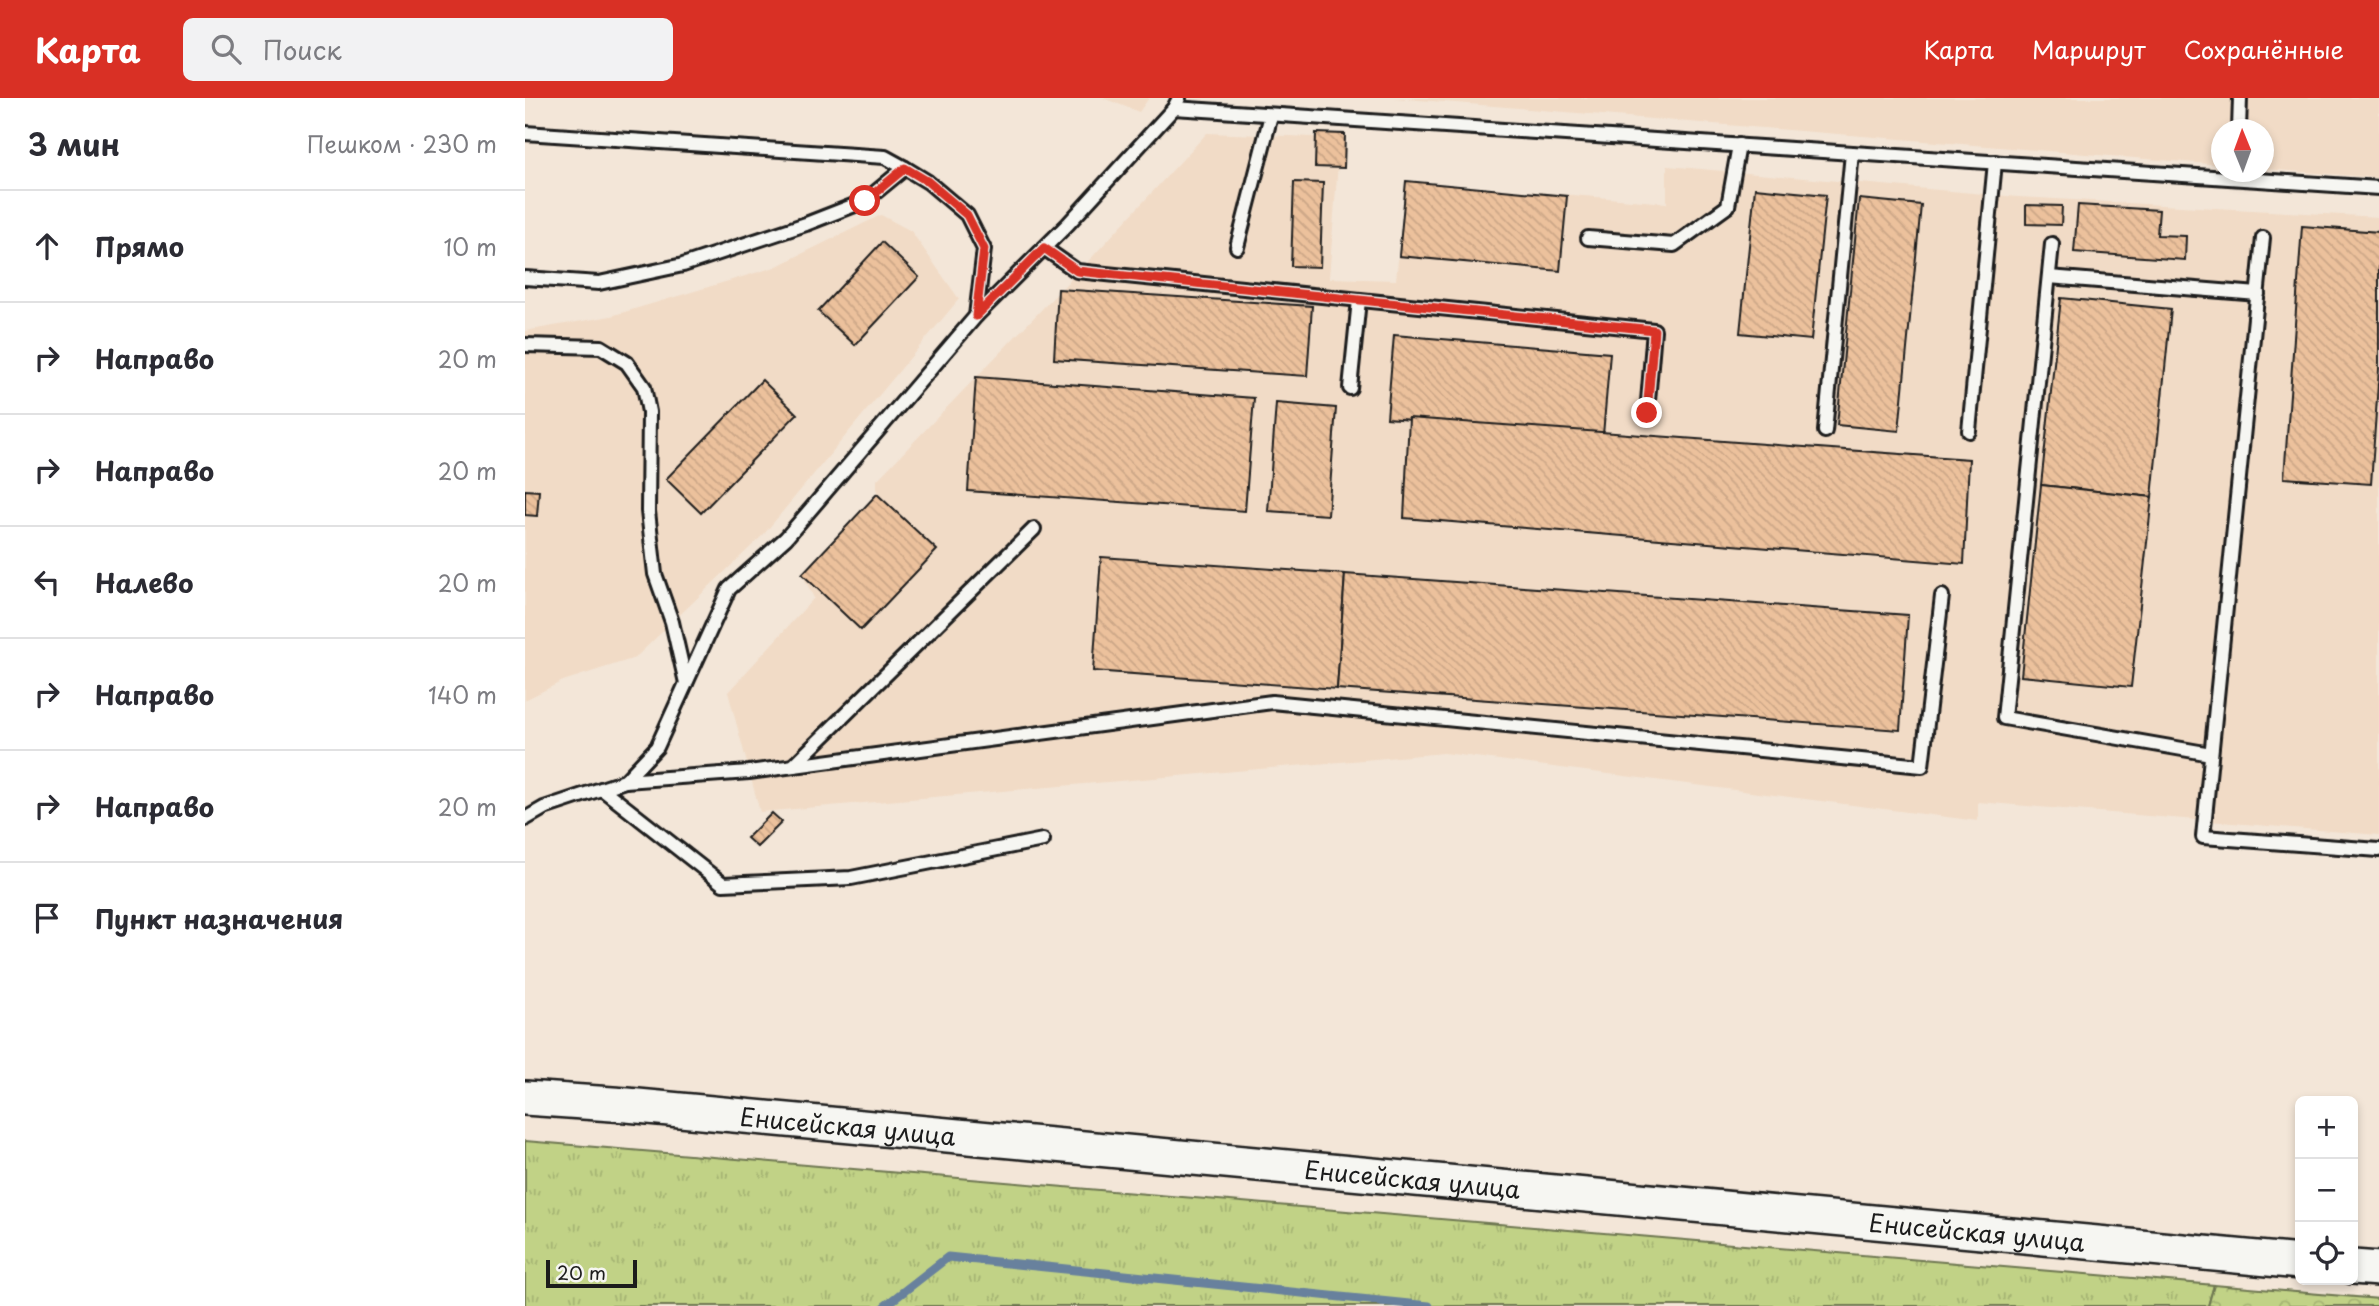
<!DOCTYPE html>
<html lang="ru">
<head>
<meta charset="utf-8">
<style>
	:root { --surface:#fff; --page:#f2f2f3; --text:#2b2b33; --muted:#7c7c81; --line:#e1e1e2; --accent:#d93025 }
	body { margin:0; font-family:"Playpen Sans",sans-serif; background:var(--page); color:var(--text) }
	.controls { position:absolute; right:21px; bottom:21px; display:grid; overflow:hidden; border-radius:10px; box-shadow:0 4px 10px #0003 }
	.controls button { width:63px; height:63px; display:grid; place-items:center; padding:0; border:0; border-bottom:2px solid var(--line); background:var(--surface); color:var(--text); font:35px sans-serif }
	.compass { position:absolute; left:1686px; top:21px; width:63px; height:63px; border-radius:50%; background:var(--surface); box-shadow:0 4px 10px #0003; rotate:359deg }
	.scale { position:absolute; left:21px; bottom:18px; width:91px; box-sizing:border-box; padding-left:7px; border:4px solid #1c1c1c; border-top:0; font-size:19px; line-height:24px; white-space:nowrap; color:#1c1c1c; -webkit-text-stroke:5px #f6f6f2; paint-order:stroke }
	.stop { position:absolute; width:21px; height:21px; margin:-16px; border:5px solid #d93025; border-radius:50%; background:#fff }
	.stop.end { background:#d93025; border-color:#fff; box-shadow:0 2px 7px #0008 }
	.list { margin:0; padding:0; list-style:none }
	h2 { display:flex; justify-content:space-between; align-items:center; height:91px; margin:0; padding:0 28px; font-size:30px }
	h2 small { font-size:23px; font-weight:400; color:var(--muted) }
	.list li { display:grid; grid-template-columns:46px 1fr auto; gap:21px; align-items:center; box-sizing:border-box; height:112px; padding:0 28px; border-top:2px solid var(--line) }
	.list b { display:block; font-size:26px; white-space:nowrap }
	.list em { font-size:23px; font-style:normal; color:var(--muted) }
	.icon { flex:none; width:38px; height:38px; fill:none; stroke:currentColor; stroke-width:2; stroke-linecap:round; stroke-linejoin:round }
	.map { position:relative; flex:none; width:1854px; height:1208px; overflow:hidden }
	header { display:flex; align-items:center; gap:42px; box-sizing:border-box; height:98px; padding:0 35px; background:var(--accent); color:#fff }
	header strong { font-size:33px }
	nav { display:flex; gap:38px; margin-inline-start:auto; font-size:24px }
	.search { width:490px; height:63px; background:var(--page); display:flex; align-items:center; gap:18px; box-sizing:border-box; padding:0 24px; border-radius:10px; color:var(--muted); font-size:26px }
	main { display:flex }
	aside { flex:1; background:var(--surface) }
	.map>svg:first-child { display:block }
	.built { fill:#f1dbc6 }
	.grass { fill:url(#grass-tufts); stroke:#6e7751; stroke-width:2 }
	.forest { fill:url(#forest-crowns); stroke:#6e7751; stroke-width:2 }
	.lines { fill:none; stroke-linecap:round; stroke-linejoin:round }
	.stream { stroke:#67819d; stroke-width:9 }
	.building { fill:url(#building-back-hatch); stroke:#1c1c1c; stroke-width:2 }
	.lane-casing { stroke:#1c1c1c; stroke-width:18 }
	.secondary-casing { stroke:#1c1c1c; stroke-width:38 }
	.lane { stroke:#f6f6f2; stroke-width:12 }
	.secondary { stroke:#f6f6f2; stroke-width:33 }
	.route { stroke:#d93025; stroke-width:9 }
	.labels { text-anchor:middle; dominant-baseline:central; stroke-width:5; stroke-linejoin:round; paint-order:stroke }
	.street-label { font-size:24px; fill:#1c1c1c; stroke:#f6f6f2 }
</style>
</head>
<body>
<header>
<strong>Карта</strong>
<div class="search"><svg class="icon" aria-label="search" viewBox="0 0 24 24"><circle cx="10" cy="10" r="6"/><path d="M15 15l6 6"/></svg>Поиск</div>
<nav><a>Карта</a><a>Маршрут</a><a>Сохранённые</a></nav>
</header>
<main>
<aside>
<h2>3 мин<small>Пешком · 230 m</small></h2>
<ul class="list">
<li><svg class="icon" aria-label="ahead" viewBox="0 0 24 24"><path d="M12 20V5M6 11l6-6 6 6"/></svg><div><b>Прямо</b></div><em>10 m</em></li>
<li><svg class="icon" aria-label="right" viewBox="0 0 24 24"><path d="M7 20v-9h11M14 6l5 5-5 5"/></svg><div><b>Направо</b></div><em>20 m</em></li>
<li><svg class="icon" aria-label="right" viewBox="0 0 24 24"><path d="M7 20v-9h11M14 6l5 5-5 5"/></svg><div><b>Направо</b></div><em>20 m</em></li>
<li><svg class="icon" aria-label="left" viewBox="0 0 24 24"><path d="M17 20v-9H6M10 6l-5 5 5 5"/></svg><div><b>Налево</b></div><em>20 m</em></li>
<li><svg class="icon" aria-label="right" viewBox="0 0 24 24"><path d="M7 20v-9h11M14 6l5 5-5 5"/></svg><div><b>Направо</b></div><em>140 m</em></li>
<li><svg class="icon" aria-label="right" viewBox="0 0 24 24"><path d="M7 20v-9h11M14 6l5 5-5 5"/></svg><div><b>Направо</b></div><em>20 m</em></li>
<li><svg class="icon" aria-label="arrive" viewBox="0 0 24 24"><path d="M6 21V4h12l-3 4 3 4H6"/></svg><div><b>Пункт назначения</b></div></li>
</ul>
</aside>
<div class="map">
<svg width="1854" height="1208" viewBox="0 0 1854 1208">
	<defs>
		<pattern id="grass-tufts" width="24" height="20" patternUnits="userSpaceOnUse" patternTransform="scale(1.75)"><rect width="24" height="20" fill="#c1d286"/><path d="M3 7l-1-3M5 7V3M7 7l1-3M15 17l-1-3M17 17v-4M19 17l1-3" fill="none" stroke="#a5b473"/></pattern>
		<pattern id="forest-crowns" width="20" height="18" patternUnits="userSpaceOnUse" patternTransform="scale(1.75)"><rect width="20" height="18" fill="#c1d286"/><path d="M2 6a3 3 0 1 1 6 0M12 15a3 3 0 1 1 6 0" fill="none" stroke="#a5b473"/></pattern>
		<pattern id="building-back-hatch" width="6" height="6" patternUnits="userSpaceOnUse" patternTransform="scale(1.75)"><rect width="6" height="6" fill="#ecc19c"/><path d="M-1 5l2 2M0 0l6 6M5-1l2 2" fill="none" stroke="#caa586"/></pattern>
	</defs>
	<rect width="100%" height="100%" fill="#f3e6d8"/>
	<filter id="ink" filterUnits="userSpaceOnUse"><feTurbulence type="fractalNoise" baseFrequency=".0143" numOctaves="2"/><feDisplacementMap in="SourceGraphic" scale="14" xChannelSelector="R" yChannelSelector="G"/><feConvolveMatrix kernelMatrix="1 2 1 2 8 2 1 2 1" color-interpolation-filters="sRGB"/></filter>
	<g filter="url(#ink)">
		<!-- built -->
		<g class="built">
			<polygon points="578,0 624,0 614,14"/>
			<polygon points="869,0 1854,0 1854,80 1739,71 1738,32 1696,32 1696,67"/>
			<polygon points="682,35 815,40 804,180 871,182 881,83 1142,105 1142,68 1493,99 1854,119 1854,737 1453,704 1453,723 919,655 235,714 203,594 289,500 277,476 352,396 352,382 570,156"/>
			<polygon points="356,117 386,133 434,201 239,436 110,560 38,583 0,602 0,233 86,218 250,169"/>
		</g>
		<!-- grass -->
		<polygon class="grass" points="0,1043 1689,1187 1683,1208 0,1208"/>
		<!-- forest -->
		<polygon class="forest" points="1689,1187 1854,1201 1854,1208 1683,1208"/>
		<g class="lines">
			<!-- stream -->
			<polyline class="stream" points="360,1208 423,1159 904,1208"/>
		</g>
		<!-- building -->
		<g class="building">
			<polygon points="791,35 820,36 819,70 790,69"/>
			<polygon points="881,83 1042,98 1035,173 874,158"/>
			<polygon points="769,84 798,85 795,169 766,168"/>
			<polygon points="1230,90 1301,97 1286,242 1215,235"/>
			<polygon points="1334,101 1396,107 1374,333 1312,327"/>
			<polygon points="1501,107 1537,108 1536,127 1501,126"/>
			<polygon points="1553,107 1634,112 1632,137 1661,138 1660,162 1549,154"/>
			<polygon points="1777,128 1854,134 1854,271 1846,386 1759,380"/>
			<polygon points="357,144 394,179 330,247 293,213"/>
			<polygon points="533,191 787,208 782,278 529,261"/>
			<polygon points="1536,200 1646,211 1627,399 1516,387"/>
			<polygon points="869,237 1085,255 1078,337 862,320"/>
			<polygon points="451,279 729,300 720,413 443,393"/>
			<polygon points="237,282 272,316 176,415 141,381"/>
			<polygon points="751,305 811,310 803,417 743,413"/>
			<polygon points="884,320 1444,361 1439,466 879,420"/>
			<polygon points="1516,387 1627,399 1606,589 1496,578"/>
			<polygon points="0,392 14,393 12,418 0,417"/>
			<polygon points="352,396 412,452 336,532 277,476"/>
			<polygon points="576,459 820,476 812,591 568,573"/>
			<polygon points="820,476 1383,517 1375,632 812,591"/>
			<polygon points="247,715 257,724 232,749 222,740"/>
		</g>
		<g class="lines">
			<!-- lane casing -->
			<g class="lane-casing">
				<g id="lane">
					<polyline points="649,10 1854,90"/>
					<polyline points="1714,32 1715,0"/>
					<polyline points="0,35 360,59 380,70"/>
					<polyline points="1063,140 1149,147 1203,108 1214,47"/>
					<polyline points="1738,140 1678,739 1854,752"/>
					<polyline points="1527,146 1479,620 1686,656"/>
					<polyline points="712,149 746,17"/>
					<polyline points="519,150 552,173 1129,232 1122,315"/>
					<polyline points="1524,179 1733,196"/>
					<polyline points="0,180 74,185 158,167 281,126 340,103 380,70 403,84 442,117 459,151 451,218 261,440 204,491 132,649 100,683 19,710 0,721"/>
					<polyline points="451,218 543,126 649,10 654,0"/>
					<polyline points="0,247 76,249 102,265 119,289 124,314 123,413 130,476 147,524 161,585"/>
					<polyline points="825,290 834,202"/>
					<polyline points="1300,333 1327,55"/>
					<polyline points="1444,333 1470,64"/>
					<polyline points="268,668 509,431"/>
					<polyline points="100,683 224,674 747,604 1397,668 1417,498"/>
					<polyline points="77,691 198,786 326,780 518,742"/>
				</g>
			</g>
			<!-- secondary casing -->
			<g class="secondary-casing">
				<g id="secondary">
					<path id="s1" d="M0,1000L102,1007L1775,1164"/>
					<polyline points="1828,1169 1854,1171"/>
				</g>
			</g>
			<!-- lane -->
			<use href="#lane" class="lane"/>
			<!-- secondary -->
			<use href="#secondary" class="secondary"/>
		</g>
	</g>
	<g class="lines" filter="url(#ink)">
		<!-- route -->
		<polyline class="route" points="340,103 380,70 402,83 442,117 459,151 451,218 519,150 552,173 1129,232 1122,315"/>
	</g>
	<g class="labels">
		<!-- street labels -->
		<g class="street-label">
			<text stroke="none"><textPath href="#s1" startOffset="324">Енисейская улица</textPath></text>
			<text stroke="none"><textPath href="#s1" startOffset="891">Енисейская улица</textPath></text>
			<text stroke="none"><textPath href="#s1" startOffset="1458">Енисейская улица</textPath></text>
		</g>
	</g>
</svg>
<div class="controls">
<button>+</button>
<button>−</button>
<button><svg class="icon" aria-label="locate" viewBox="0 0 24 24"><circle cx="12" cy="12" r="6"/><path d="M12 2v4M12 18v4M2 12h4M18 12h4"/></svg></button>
</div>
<svg class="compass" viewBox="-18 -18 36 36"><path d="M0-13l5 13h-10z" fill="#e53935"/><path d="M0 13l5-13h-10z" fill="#7c7c81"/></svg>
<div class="scale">20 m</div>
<div class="stop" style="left:340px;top:103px"></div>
<div class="stop end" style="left:1122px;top:315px"></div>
</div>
</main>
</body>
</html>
